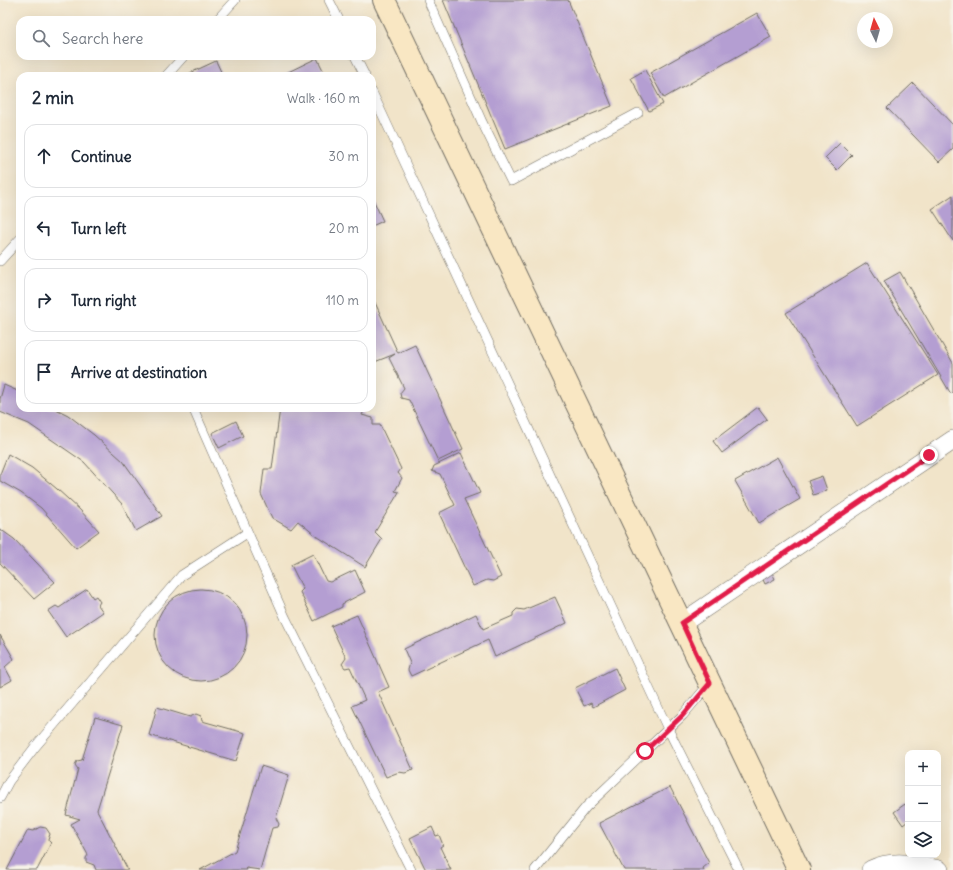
<!DOCTYPE html>
<html lang="en">
<head>
<meta charset="utf-8">
<style>
	:root { --surface:#fff; --page:#f6f6f7; --text:#1f2937; --muted:#747a83; --line:#e0e1e3 }
	body { margin:0; font-family:Delius,sans-serif; background:var(--page); color:var(--text) }
	.controls { position:absolute; right:12px; bottom:12px; display:grid; overflow:hidden; border-radius:8px; box-shadow:0 4px 16px #0002 }
	.controls button { width:36px; height:36px; display:grid; place-items:center; padding:0; border:0; border-bottom:1px solid var(--line); background:var(--surface); color:var(--text); font:20px sans-serif }
	.compass { position:absolute; left:857px; top:12px; width:36px; height:36px; border-radius:50%; background:var(--surface); box-shadow:0 4px 16px #0002; rotate:355deg }
	.stop { position:absolute; width:12px; height:12px; margin:-9px; border:3px solid #e11d48; border-radius:50%; background:#fff }
	.stop.end { background:#e11d48; border-color:#fff; box-shadow:0 1px 4px #0008 }
	.list { margin:0; padding:0; list-style:none }
	h2 { display:flex; justify-content:space-between; align-items:center; height:52px; margin:0; padding:0 16px; font-size:17px }
	h2 small { font-size:13px; font-weight:400; color:var(--muted) }
	.list li { display:grid; grid-template-columns:26px 1fr auto; gap:12px; align-items:center; box-sizing:border-box; height:64px; margin:0 8px 8px; padding:0 8px; border:1px solid var(--line); border-radius:12px }
	.list b { display:block; font-size:15px; white-space:nowrap }
	.list em { font-size:13px; font-style:normal; color:var(--muted) }
	.icon { flex:none; width:22px; height:22px; fill:none; stroke:currentColor; stroke-width:2; stroke-linecap:round; stroke-linejoin:round }
	.map { position:relative; flex:none; width:953px; height:870px; overflow:hidden }
	.search { position:absolute; background:var(--surface); box-shadow:0 4px 16px #0002; left:16px; top:16px; width:360px; height:44px; display:flex; align-items:center; gap:10px; box-sizing:border-box; padding:0 14px; border-radius:12px; color:var(--muted); font-size:15px }
	.panel { position:absolute; background:var(--surface); box-shadow:0 4px 16px #0002; left:16px; top:72px; width:360px; height:340px; border-radius:12px }
	.map>svg:first-child { display:block }
	.building { fill:#b49ed2 }
	.lines { fill:none; stroke-linecap:round; stroke-linejoin:round }
	.service-casing { stroke:#706c62; stroke-width:10 }
	.minor-casing { stroke:#706c62; stroke-width:20 }
	.secondary-casing { stroke:#706c62; stroke-width:24 }
	.service { stroke:#fff; stroke-width:9 }
	.minor { stroke:#fff; stroke-width:19 }
	.secondary { stroke:#f9e7c3; stroke-width:22 }
	.route { stroke:#e11d48; stroke-width:5 }
</style>
</head>
<body>
<div class="map">
<svg width="953" height="870" viewBox="0 0 953 870">
	<rect width="100%" height="100%" fill="#f7f3e8"/>
	<filter id="ink" filterUnits="userSpaceOnUse"><feTurbulence type="fractalNoise" baseFrequency=".025" numOctaves="2"/><feDisplacementMap in="SourceGraphic" scale="8" xChannelSelector="R" yChannelSelector="G"/><feConvolveMatrix kernelMatrix="1 2 1 2 8 2 1 2 1" color-interpolation-filters="sRGB"/></filter>
	<filter id="wash" filterUnits="userSpaceOnUse"><feTurbulence type="fractalNoise" baseFrequency=".012" numOctaves="4" result="noise"/><feDisplacementMap in="SourceGraphic" scale="16" xChannelSelector="R" yChannelSelector="G"/><feGaussianBlur stdDeviation="0.9" result="paint"/><feColorMatrix in="noise" values="0 0 0 0 0 0 0 0 0 0 0 0 0 0 0 0 0 1.4 0 .05"/><feComposite in="paint" operator="in"/></filter>
	<g filter="url(#wash)">
		<rect width="100%" height="100%" fill="#f1e4c9"/>
		<g id="blocks">
			<!-- building -->
			<g class="building">
				<polygon points="443,0 568,0 612,106 505,149"/>
				<polygon points="757,13 771,37 664,98 650,73"/>
				<polygon points="317,58 326,76 280,76"/>
				<polygon points="216,61 223,76 189,76 188,74"/>
				<polygon points="645,70 663,104 649,111 631,78"/>
				<polygon points="913,83 953,125 953,149 939,162 887,108"/>
				<polygon points="840,143 852,155 837,170 825,158"/>
				<polygon points="953,195 953,241 932,209"/>
				<polygon points="372,197 383,221 372,226"/>
				<polygon points="867,263 938,375 857,426 786,313"/>
				<polygon points="900,272 953,363 953,392 951,394 884,281"/>
				<polygon points="372,296 398,353 415,345 463,449 438,461 409,400 401,398 400,393 404,388 389,358 395,354 372,363"/>
				<polygon points="4,385 20,392 20,408 54,408 68,415 94,435 123,461 162,516 136,531 122,504 84,462 29,424 0,412 0,399"/>
				<polygon points="758,407 767,419 722,453 713,441"/>
				<polygon points="280,408 344,408 364,411 362,415 373,418 373,425 380,425 401,469 398,473 402,478 395,491 399,492 375,532 382,539 365,567 315,535 298,521 291,529 272,518 261,494 264,469 272,469"/>
				<polygon points="236,421 243,436 219,448 212,433"/>
				<polygon points="461,453 480,493 464,499 501,577 493,581 487,580 473,586 439,513 455,505 440,474 432,471 434,466"/>
				<polygon points="8,454 32,468 57,489 80,510 99,531 76,548 41,508 21,493 0,481 0,474"/>
				<polygon points="777,457 800,499 759,523 735,481"/>
				<polygon points="822,476 827,490 813,495 808,481"/>
				<polygon points="0,529 14,539 55,582 34,599 0,563"/>
				<polygon points="313,554 326,581 330,582 355,570 365,592 342,604 342,607 314,621 300,592 303,589 291,565"/>
				<polygon points="770,568 775,579 765,584 760,573"/>
				<circle cx="201" cy="635" r="46"/>
				<polygon points="87,589 93,598 96,596 100,602 98,605 103,612 66,637 48,611 56,606 59,608"/>
				<polygon points="555,597 567,623 495,657 488,640 411,676 408,670 410,663 404,649 476,614 483,629 513,616 513,613 517,609 524,610"/>
				<polygon points="357,615 389,687 378,692 413,770 405,773 399,772 386,777 352,706 365,700 350,667 345,668 342,664 346,658 331,626"/>
				<polygon points="0,635 14,659 5,667 12,680 0,687"/>
				<polygon points="615,668 625,690 593,707 591,703 584,706 575,688"/>
				<polygon points="157,707 190,717 196,714 201,716 202,721 245,733 236,761 149,735"/>
				<polygon points="95,717 123,725 97,810 128,870 96,870 94,865 86,862 86,858 88,855 71,824 80,819 66,815 78,769 75,765 77,761 82,760"/>
				<polygon points="261,766 289,775 276,818 279,824 278,827 272,828 260,870 246,868 247,870 200,870 235,851"/>
				<polygon points="670,787 709,863 703,868 704,870 624,870 599,823"/>
				<polygon points="905,804 908,809 908,821 903,825 894,812"/>
				<polygon points="40,827 46,828 50,834 48,840 51,843 37,870 7,870 28,830 33,831"/>
				<polygon points="432,827 436,836 439,835 443,845 440,847 451,870 426,870 410,838"/>
			</g>
		</g>
	</g>
	<g filter="url(#ink)">
		<use href="#blocks" fill-opacity="0" stroke="#706c62" stroke-width="1"/>
		<g class="lines">
			<!-- service casing -->
			<g class="service-casing">
				<g id="service">
					<polyline points="329,0 339,20"/>
					<polyline points="428,0 482,122 511,181 638,113"/>
					<polyline points="217,20 235,0"/>
					<polyline points="355,56 365,76"/>
					<polyline points="166,76 184,56"/>
					<polyline points="372,92 668,729 739,870"/>
					<polyline points="0,261 20,239"/>
					<polyline points="193,408 285,617 411,870"/>
					<polyline points="0,798 9,781 35,747 182,575 247,533"/>
					<polyline points="535,870 586,807 683,715 710,683"/>
				</g>
			</g>
			<!-- minor casing -->
			<g class="minor-casing">
				<g id="minor">
					<polyline points="682,623 953,440"/>
					<path d="M871,870C894,859 916,865 939,870"/>
				</g>
			</g>
			<!-- secondary casing -->
			<g class="secondary-casing">
				<polyline id="secondary" points="384,0 799,870"/>
			</g>
			<!-- service -->
			<use href="#service" class="service"/>
			<!-- minor -->
			<use href="#minor" class="minor"/>
			<!-- secondary -->
			<use href="#secondary" class="secondary"/>
		</g>
	</g>
	<g class="lines" filter="url(#ink)">
		<!-- route -->
		<polyline class="route" points="645,751 683,715 710,683 682,623 929,455"/>
	</g>
</svg>
<div class="controls">
<button>+</button>
<button>−</button>
<button><svg class="icon" aria-label="layers" viewBox="0 0 24 24"><path d="M12 4l9 5-9 5-9-5zM3 14l9 5 9-5"/></svg></button>
</div>
<svg class="compass" viewBox="-18 -18 36 36"><path d="M0-13l5 13h-10z" fill="#e53935"/><path d="M0 13l5-13h-10z" fill="#747a83"/></svg>
<div class="stop" style="left:645px;top:751px"></div>
<div class="stop end" style="left:929px;top:455px"></div>
<div class="search"><svg class="icon" aria-label="search" viewBox="0 0 24 24"><circle cx="10" cy="10" r="6"/><path d="M15 15l6 6"/></svg>Search here</div>
<section class="panel">
<h2>2 min<small>Walk · 160 m</small></h2>
<ul class="list">
<li><svg class="icon" aria-label="ahead" viewBox="0 0 24 24"><path d="M12 20V5M6 11l6-6 6 6"/></svg><div><b>Continue</b></div><em>30 m</em></li>
<li><svg class="icon" aria-label="left" viewBox="0 0 24 24"><path d="M17 20v-9H6M10 6l-5 5 5 5"/></svg><div><b>Turn left</b></div><em>20 m</em></li>
<li><svg class="icon" aria-label="right" viewBox="0 0 24 24"><path d="M7 20v-9h11M14 6l5 5-5 5"/></svg><div><b>Turn right</b></div><em>110 m</em></li>
<li><svg class="icon" aria-label="arrive" viewBox="0 0 24 24"><path d="M6 21V4h12l-3 4 3 4H6"/></svg><div><b>Arrive at destination</b></div></li>
</ul>
</section>
</div>
</body>
</html>
